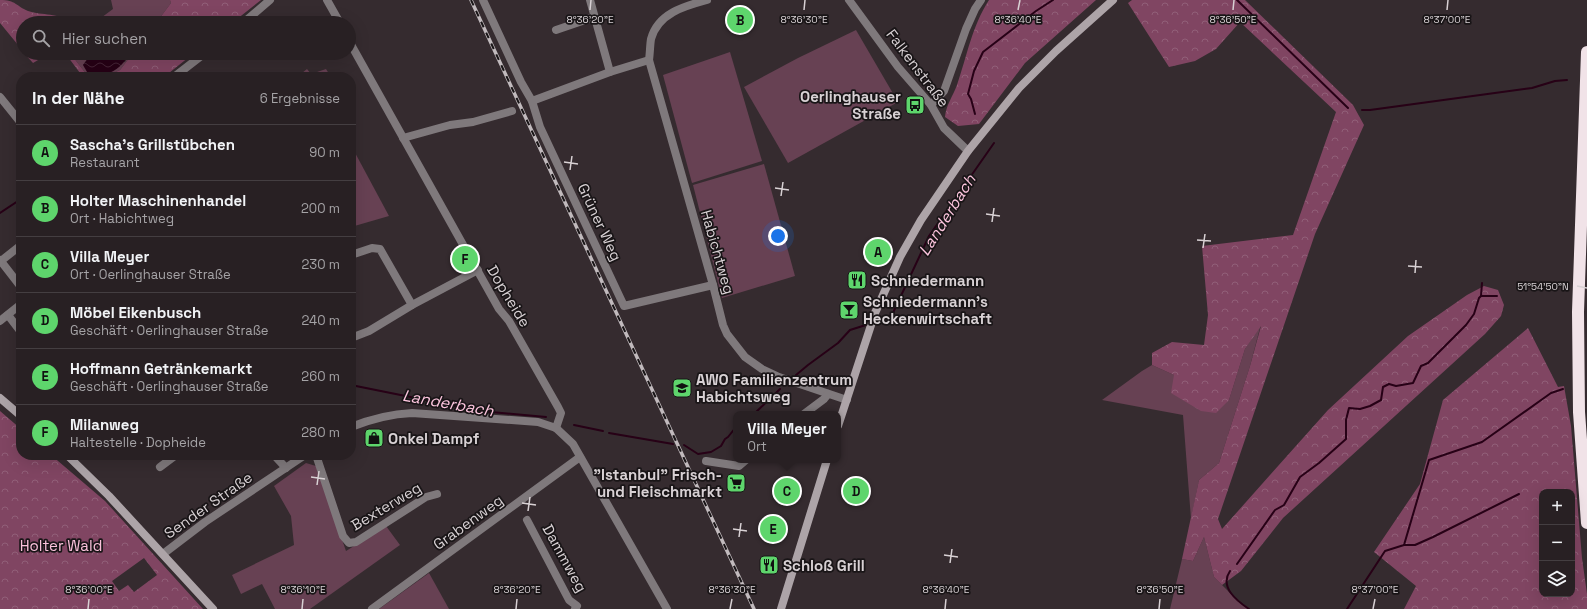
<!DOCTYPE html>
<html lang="de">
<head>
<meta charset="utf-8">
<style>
	:root { --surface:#282023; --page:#30282b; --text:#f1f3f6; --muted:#a5a3a6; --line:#443e41; --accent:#5ed56c }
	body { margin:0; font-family:"Space Grotesk",sans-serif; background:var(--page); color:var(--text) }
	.controls { position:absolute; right:12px; bottom:12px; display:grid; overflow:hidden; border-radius:8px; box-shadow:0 4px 16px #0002 }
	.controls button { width:36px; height:36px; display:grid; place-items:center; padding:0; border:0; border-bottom:1px solid var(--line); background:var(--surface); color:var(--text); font:20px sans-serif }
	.you { position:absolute; left:778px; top:236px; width:14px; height:14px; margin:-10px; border:3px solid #fff; border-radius:50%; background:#1a73e8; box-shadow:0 0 0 6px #1a73e833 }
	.badge { display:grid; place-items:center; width:26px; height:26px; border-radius:50%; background:var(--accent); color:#111; font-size:13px; font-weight:700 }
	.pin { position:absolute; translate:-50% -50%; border:2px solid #fff; box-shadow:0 1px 4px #0006 }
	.popup { position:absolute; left:733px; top:411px; width:108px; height:52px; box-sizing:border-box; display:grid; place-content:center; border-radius:8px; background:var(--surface); filter:drop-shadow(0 1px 3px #0005); font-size:13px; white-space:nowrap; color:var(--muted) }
	.popup b { font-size:15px; color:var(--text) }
	.popup::after { content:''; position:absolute; left:50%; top:100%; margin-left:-8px; border:8px solid transparent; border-top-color:var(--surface) }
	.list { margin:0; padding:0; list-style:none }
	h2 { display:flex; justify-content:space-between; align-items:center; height:52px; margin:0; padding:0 16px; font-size:17px }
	h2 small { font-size:13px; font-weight:400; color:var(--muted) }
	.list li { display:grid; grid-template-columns:26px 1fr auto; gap:12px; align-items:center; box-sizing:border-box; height:56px; padding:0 16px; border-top:1px solid var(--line) }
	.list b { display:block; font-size:15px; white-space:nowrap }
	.list p { margin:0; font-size:13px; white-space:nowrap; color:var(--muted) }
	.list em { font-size:13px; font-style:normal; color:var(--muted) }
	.icon { flex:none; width:22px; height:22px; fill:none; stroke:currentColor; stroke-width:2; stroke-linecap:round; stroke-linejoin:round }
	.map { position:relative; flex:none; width:1587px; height:609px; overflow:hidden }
	.search { position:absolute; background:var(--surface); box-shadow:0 4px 16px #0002; left:16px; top:16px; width:340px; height:44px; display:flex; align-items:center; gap:10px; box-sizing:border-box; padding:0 14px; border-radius:22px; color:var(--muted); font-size:15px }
	.panel { position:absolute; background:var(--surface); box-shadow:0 4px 16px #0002; left:16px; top:72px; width:340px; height:388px; border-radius:16px }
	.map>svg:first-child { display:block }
	.green { fill:#674153 }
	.forest { fill:url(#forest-crowns); fill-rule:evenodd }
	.water { fill:url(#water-waves) }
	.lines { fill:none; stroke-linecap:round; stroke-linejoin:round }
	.stream { stroke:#270116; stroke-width:2 }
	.minor { stroke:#7f797c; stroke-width:8 }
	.tertiary { stroke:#7f797c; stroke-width:8 }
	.secondary { stroke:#ada4a8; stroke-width:8 }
	.motorway { stroke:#f1e3e8; stroke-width:12 }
	.rail-casing { stroke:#c1babd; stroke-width:3.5 }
	.rail { stroke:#191517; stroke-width:2; stroke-dasharray:6; stroke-linecap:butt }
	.ticks { fill:none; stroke:#d8d1d4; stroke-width:1.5 }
	.labels { text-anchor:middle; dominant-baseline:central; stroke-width:3.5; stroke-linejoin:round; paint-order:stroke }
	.street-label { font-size:15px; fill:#d8d1d4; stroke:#191517 }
	.poi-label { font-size:15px; font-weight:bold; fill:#d8d1d4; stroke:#191517; text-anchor:start }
	.park-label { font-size:15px; fill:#fbc2db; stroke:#191517 }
	.water-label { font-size:16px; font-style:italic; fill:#fec6df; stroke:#191517 }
	.ticks-label { font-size:10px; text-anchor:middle; fill:#d8d1d4; stroke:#191517; stroke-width:3.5; stroke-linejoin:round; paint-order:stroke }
</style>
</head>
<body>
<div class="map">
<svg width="1587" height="609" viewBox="0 0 1587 609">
	<defs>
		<pattern id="forest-crowns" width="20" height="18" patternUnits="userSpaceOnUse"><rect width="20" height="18" fill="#804562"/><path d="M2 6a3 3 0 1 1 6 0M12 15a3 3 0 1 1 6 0" fill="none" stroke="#915f78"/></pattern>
		<pattern id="water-waves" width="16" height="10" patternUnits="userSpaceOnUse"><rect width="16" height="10" fill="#270116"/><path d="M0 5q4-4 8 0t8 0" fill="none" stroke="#462537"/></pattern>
	</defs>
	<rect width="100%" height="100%" fill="#352b2f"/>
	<!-- green -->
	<g class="green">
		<polygon points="111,0 170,0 171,3 156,23 94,23 113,9"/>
		<polygon points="856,30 898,102 788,163 744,87 798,58"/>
		<polygon points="730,52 762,161 692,183 663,75"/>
		<polygon points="70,53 92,53 83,65 125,62 130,53 133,53 120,70 105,77 94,77 87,75"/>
		<polygon points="307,69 311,74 326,69 331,77 297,77"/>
		<polygon points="353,149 389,216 351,227 351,150"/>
		<polygon points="764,164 795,276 722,298 693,185"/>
		<polygon points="1261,324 1250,366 1219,463 1199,480 1191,519 1183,415 1102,400 1142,371 1152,365 1229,400 1245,349"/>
		<polygon points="306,463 316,466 346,551 386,526 400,545 310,609 275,609 262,584 241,594 232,575 294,545 291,516 274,486"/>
		<polygon points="1204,537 1214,577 1238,601 1250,609 1170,609 1182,559 1193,561"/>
		<polygon points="429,573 449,609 379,609"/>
	</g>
	<!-- forest -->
	<g class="forest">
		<path d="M0,0C16,0 16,6 28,11C42,16 59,12 70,23H23V51L0,23Z"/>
		<polygon points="170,0 261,0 232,23 156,23 171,3"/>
		<path d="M989,0H1096L1025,63L979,124L958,126L945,117C946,105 953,96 957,85C967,56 972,26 989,0Z"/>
		<polygon points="1132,0 1245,0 1353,105 1364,125 1315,234 1218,519 1222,529 1328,410 1408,336 1467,295 1484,286 1498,290 1504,305 1501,316 1485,334 1283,518 1241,571 1222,585 1214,577 1204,537 1193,561 1182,559 1199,480 1219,463 1250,366 1261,326 1245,349 1229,400 1216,413 1201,411 1171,393 1174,375 1152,365 1152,353 1172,342 1204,345 1208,315 1202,246 1293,235 1336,112 1240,22 1216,49 1195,61 1169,67 1128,3"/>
		<polygon points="24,53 50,53 33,63"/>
		<polygon points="65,53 70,53 87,75 94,77 83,77"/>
		<polygon points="133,53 194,53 164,77 105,77 120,70"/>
		<path d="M1528,328L1558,387L1564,386L1571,426L1582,558L1587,594V609H1404L1416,586L1374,552L1420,484L1443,400ZM1542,492H1572V594H1542Z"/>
		<path d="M0,411L21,429V455H51L105,501L203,609H0ZM144,558L157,575L134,592L128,585L119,591L112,581Z"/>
	</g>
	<!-- water -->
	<path class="water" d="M92,53H130C120,71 106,79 87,72L83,65Z"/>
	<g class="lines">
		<!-- stream -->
		<g class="stream">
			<polyline points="1237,0 1348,108"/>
			<polyline points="1362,110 1370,110 1532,88 1555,81 1567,80"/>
			<polyline points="975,114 971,99 968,94 974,71 983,52 1036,11 1053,0"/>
			<polyline points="0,213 21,199"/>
			<polyline points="1481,296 1482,283"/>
			<polyline points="875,321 892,315 929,236 994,143"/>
			<polyline points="796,375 808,365 838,343 850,330 869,324"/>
			<polyline points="351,385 480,411 546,417"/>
			<polyline points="754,414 780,389"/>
			<polyline points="574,425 603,431"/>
			<polyline points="609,433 673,444"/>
			<polyline points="684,445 698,454 711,452 721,446 725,439 728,437 736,427"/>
			<polyline points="1404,545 1415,545 1433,537 1519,494"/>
			<polyline points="1237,564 1275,510 1284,505 1300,477 1319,463 1346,439 1346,420 1349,408 1360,409 1370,406 1381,400 1383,387 1389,384 1396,386 1413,383 1421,366 1428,363 1466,325 1474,314 1479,298 1481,296 1497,296"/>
			<path d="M1230,571C1219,587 1237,601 1249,609"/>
			<polyline points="1347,609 1385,551 1404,545 1429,460 1482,442 1551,393 1563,389"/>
		</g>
		<!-- minor -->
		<g class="minor">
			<polyline points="327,0 340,23"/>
			<polyline points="483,0 521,82 532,101 540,127 624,306 713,285"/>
			<polyline points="590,0 610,72"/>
			<path d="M707,0C685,6 658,13 651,39C650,45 650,53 649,60L713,285L723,325L727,334L745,357L762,369L779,377L847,400"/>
			<polyline points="849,0 898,67 931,105 944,128 968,151"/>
			<polyline points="243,23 270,0"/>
			<polyline points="556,30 594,17"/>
			<polyline points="349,41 499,309 509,321 558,407 561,413 556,428"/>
			<polyline points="174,77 205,53"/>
			<polyline points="0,97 21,123"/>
			<polyline points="532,101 610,72 649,60"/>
			<polyline points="931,105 944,91 966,29 975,9 981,0"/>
			<polyline points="403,138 450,125 473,122 512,111"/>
			<polyline points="351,255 372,248 380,249 412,305"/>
			<polyline points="0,260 21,287"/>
			<polyline points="1,261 21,245"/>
			<polyline points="8,315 21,332"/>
			<polyline points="0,321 21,304"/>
			<polyline points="351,338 369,331 412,305 478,270"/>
			<polyline points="804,414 824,399 828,394"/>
			<polyline points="274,455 286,468"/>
			<polyline points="315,455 317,458 343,536 349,543 356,542 426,497 437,494"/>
			<polyline points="706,461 739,466 746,460"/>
			<polyline points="160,467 176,455"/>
			<polyline points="527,520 569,600 577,606 575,609"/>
			<polyline points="372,609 580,457"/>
		</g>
		<!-- tertiary -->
		<g class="tertiary">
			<path d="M351,427C371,419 390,414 412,413L538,422L556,428L573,444L667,609"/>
			<polyline points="163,554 205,522 305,455"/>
		</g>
		<!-- secondary -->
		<g class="secondary">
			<polyline points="0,398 21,416"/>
			<polyline points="838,426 875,313 900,257 921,220 968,151 1019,88 1056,51 1113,0"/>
			<polyline points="67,455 109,496 213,609"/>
			<polyline points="781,609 827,460"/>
		</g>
		<!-- motorway -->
		<polyline class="motorway" points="1587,52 1578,312 1579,412 1587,523"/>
		<!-- rail casing -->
		<g class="rail-casing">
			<polyline id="rail" points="471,0 754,609"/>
		</g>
		<!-- rail -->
		<use href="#rail" class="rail"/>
	</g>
	<!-- ticks -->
	<path class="ticks" d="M590,10L591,0M804,10L805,0M1018,10L1020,0M1233,10L1234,0M1447,10L1448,0M564,162L578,164M570,170L572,156M775,188L789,190M781,196L783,182M986,214L1000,216M992,222L994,208M1197,240L1211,241M1203,248L1205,234M1408,266L1422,267M1415,273L1416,260M1577,286L1587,288M311,477L325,479M317,485L319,471M522,503L536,505M528,511L530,497M733,529L747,531M739,537L741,523M944,555L958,557M950,563L952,549M88,609L89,599M302,609L303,599M516,609L517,599M730,609L732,599M945,609L946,599M1159,609L1160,599M1373,609L1375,599"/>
	<!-- icons -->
	<defs>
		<g id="bus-square" transform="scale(1)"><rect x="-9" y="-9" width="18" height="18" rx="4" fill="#5ed56c" stroke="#191517"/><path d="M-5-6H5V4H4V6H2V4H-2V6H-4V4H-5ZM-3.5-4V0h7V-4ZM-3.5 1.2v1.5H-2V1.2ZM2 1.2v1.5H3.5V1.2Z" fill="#111"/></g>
		<g id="restaurant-square" transform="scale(1)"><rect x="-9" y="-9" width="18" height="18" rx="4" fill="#5ed56c" stroke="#191517"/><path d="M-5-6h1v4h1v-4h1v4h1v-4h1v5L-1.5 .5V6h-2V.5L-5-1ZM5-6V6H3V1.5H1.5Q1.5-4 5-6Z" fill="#111"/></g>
		<g id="bar-square" transform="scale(1)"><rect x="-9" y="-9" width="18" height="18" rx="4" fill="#5ed56c" stroke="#191517"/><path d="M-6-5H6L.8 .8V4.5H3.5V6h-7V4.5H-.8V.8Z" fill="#111"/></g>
		<g id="school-square" transform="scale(1)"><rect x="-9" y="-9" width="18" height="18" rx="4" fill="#5ed56c" stroke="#191517"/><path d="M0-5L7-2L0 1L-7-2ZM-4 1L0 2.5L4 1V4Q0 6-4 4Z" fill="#111"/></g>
		<g id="shop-square" transform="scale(1)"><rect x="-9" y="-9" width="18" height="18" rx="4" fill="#5ed56c" stroke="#191517"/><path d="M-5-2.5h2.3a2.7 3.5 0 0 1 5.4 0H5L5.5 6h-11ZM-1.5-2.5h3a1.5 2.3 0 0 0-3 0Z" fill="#111"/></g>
		<g id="supermarket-square" transform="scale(1)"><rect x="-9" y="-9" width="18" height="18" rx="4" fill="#5ed56c" stroke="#191517"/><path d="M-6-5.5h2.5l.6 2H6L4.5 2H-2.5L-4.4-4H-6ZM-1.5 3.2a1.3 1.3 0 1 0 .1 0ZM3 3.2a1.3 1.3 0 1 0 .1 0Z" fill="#111"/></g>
	</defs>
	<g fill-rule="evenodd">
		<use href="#bus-square" x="915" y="105"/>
		<use href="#restaurant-square" x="857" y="280"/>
		<use href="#bar-square" x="849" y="310"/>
		<use href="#school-square" x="682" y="388"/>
		<use href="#shop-square" x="374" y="438"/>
		<use href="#supermarket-square" x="736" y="483"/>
		<use href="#restaurant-square" x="769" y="565"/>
	</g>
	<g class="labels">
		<!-- street labels -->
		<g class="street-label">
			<text transform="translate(918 68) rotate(53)">Falkenstraße</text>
			<text transform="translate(600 222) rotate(65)">Grüner Weg</text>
			<text transform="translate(718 252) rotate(74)">Habichtweg</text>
			<text transform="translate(509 296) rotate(59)">Dopheide</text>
			<text transform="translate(208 505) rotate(-35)">Sender Straße</text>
			<text transform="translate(386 506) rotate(-31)">Bexterweg</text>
			<text transform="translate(468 522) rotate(-36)">Grabenweg</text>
			<text transform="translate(565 558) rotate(61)">Dammweg</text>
		</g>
		<!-- poi labels -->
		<g class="poi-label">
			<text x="901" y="96" text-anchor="end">Oerlinghauser<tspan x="901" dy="17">Straße</tspan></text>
			<text x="871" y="280">Schniedermann</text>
			<text x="863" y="301">Schniedermann's<tspan x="863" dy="17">Heckenwirtschaft</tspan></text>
			<text x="696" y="379">AWO Familienzentrum<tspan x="696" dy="17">Habichtsweg</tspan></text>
			<text x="388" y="438">Onkel Dampf</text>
			<text x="722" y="474" text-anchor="end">"Istanbul" Frisch-<tspan x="722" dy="17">und Fleischmarkt</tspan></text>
			<text x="783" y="565">Schloß Grill</text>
		</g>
		<!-- park labels -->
		<g class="park-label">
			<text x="61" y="545">Holter Wald</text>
		</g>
		<!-- water labels -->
		<g class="water-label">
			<text transform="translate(947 215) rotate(-58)">Landerbach</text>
			<text transform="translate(448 403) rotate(10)">Landerbach</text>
		</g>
	</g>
	<g class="ticks-label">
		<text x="590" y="23">8°36'20"E</text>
		<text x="804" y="23">8°36'30"E</text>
		<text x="1018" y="23">8°36'40"E</text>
		<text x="1233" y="23">8°36'50"E</text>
		<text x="1447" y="23">8°37'00"E</text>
		<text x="1543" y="290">51°54'50"N</text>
		<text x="89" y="593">8°36'00"E</text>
		<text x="303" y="593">8°36'10"E</text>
		<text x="517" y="593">8°36'20"E</text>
		<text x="732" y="593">8°36'30"E</text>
		<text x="946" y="593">8°36'40"E</text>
		<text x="1160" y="593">8°36'50"E</text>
		<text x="1375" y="593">8°37'00"E</text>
	</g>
</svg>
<div class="controls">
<button>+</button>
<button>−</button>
<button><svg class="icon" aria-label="layers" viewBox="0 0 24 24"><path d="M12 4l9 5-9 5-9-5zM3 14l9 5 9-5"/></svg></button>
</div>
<div class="you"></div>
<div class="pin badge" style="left:878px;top:252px">A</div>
<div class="pin badge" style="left:740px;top:20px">B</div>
<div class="pin badge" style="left:787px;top:491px">C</div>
<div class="popup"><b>Villa Meyer</b>Ort</div>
<div class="pin badge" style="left:856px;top:491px">D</div>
<div class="pin badge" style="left:773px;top:529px">E</div>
<div class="pin badge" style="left:465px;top:259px">F</div>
<div class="search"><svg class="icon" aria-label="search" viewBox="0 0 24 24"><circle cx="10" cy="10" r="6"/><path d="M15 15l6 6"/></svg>Hier suchen</div>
<section class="panel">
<h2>In der Nähe<small>6 Ergebnisse</small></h2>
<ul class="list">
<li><span class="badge">A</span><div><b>Sascha's Grillstübchen</b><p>Restaurant</p></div><em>90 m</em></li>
<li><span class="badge">B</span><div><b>Holter Maschinenhandel</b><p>Ort · Habichtweg</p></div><em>200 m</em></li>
<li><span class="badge">C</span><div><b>Villa Meyer</b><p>Ort · Oerlinghauser Straße</p></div><em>230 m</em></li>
<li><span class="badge">D</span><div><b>Möbel Eikenbusch</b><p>Geschäft · Oerlinghauser Straße</p></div><em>240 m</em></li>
<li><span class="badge">E</span><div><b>Hoffmann Getränkemarkt</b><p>Geschäft · Oerlinghauser Straße</p></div><em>260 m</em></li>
<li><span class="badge">F</span><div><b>Milanweg</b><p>Haltestelle · Dopheide</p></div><em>280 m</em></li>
</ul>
</section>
</div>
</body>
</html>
